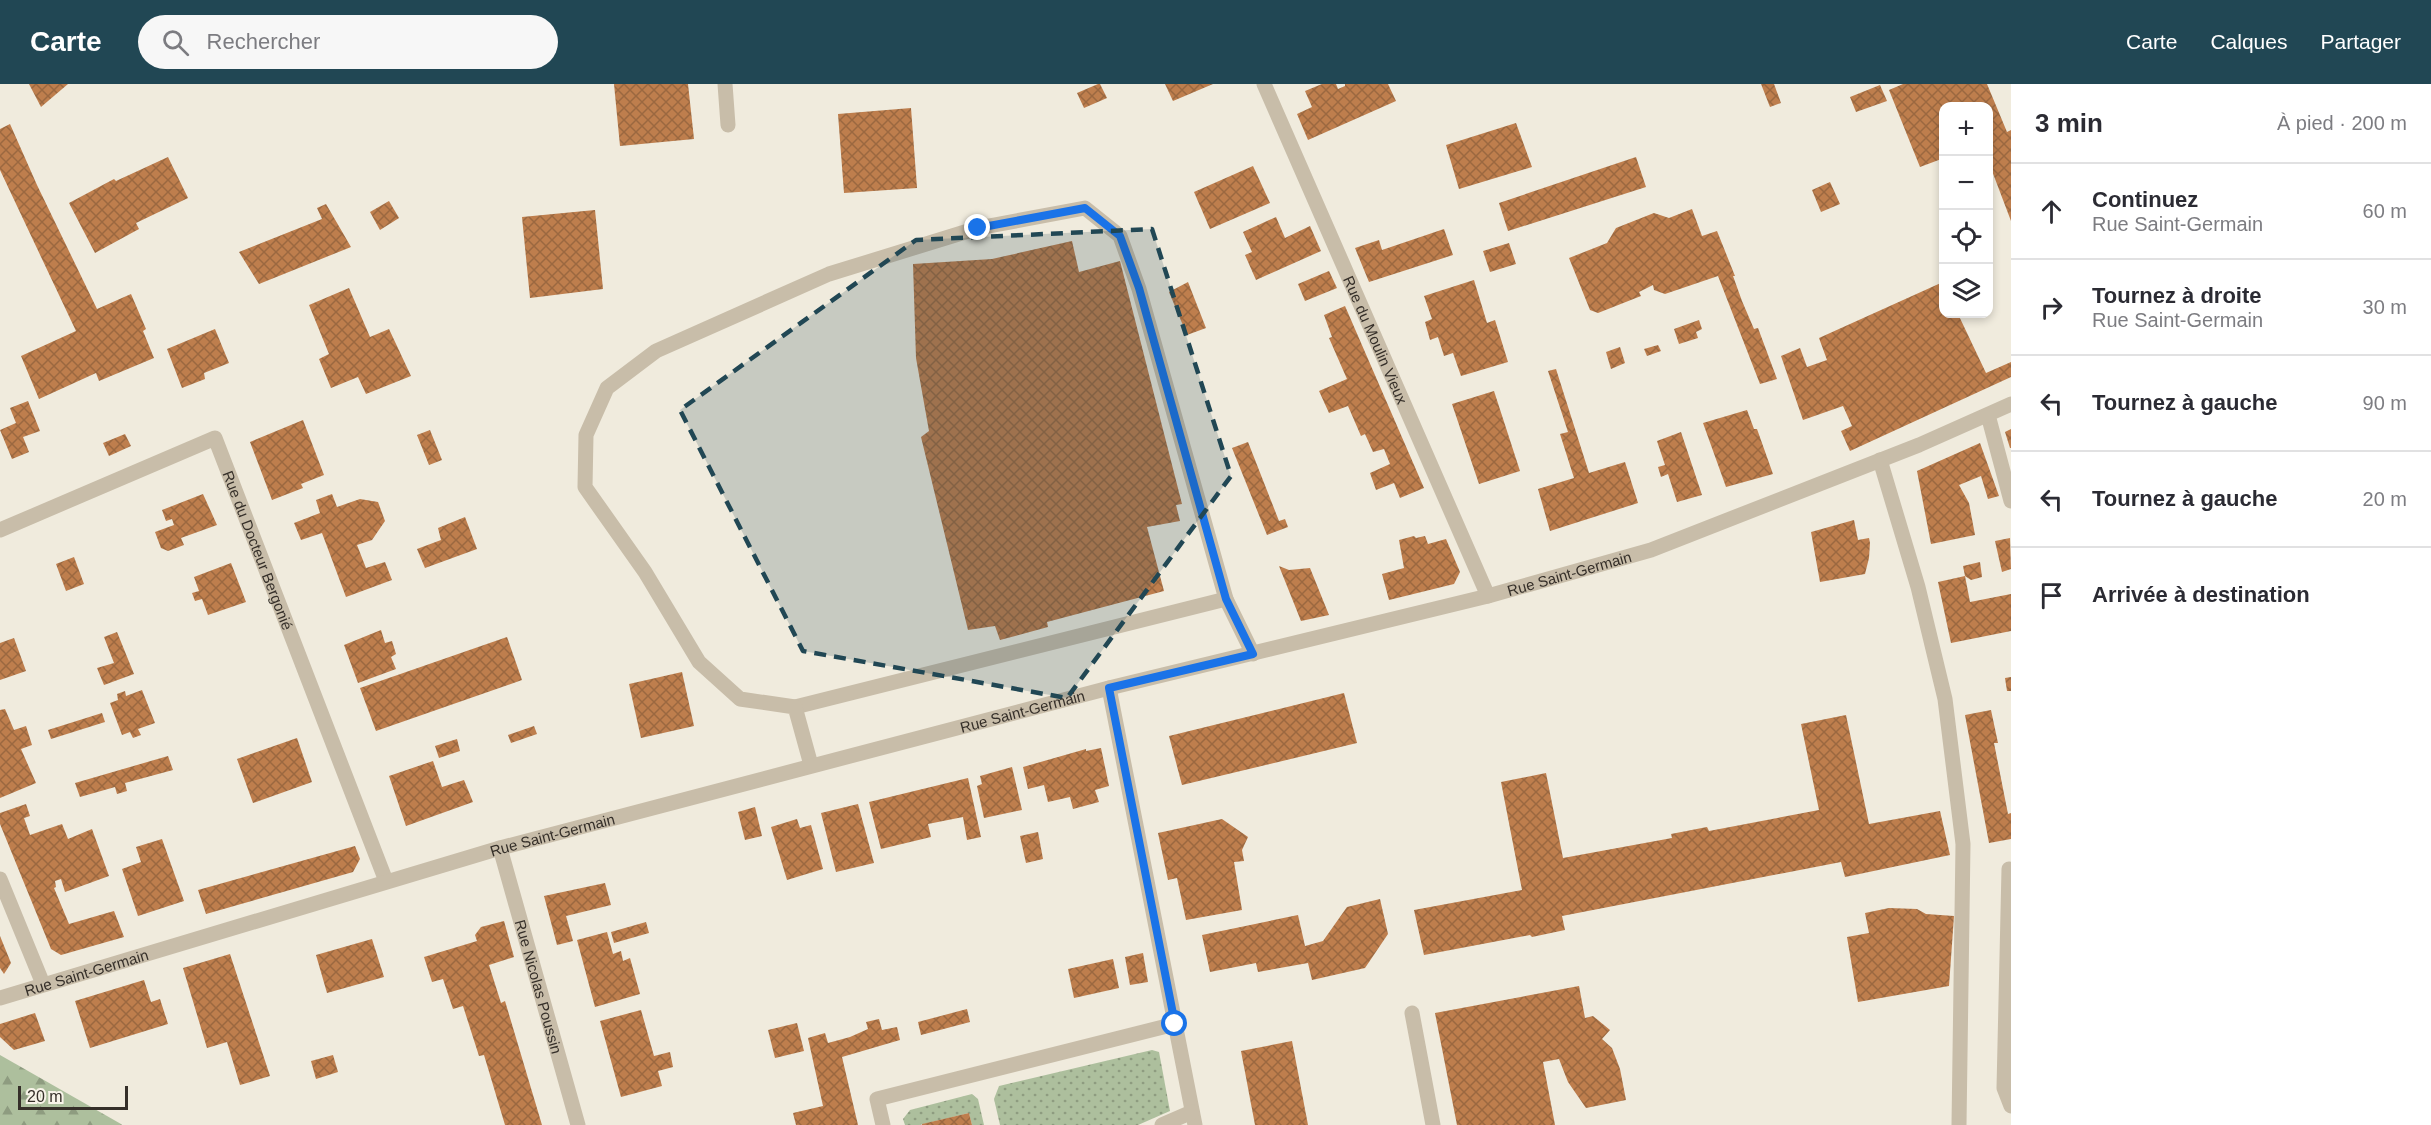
<!DOCTYPE html>
<html lang="fr">
<head>
<meta charset="utf-8">
<style>
	:root { --surface:#fff; --page:#f7f7f7; --text:#2b2b33; --muted:#7c7c81; --line:#e1e1e2; --accent:#214754 }
	body { margin:0; font-family:Helvetica,sans-serif; background:var(--page); color:var(--text) }
	.controls { position:absolute; right:18px; top:18px; display:grid; overflow:hidden; border-radius:12px; box-shadow:0 3px 9px #0003 }
	.controls button { width:54px; height:54px; display:grid; place-items:center; padding:0; border:0; border-bottom:2px solid var(--line); background:var(--surface); color:var(--text); font:30px sans-serif }
	.scale { position:absolute; left:18px; bottom:15px; width:110px; box-sizing:border-box; padding-left:6px; border:3px solid #352f29; border-top:0; font-size:16px; line-height:21px; white-space:nowrap; color:#352f29; -webkit-text-stroke:4px #f8f4e9; paint-order:stroke }
	.stop { position:absolute; width:18px; height:18px; margin:-14px; border:4px solid #1a73e8; border-radius:50%; background:#fff }
	.stop.end { background:#1a73e8; border-color:#fff; box-shadow:0 2px 6px #0008 }
	.list { margin:0; padding:0; list-style:none }
	h2 { display:flex; justify-content:space-between; align-items:center; height:78px; margin:0; padding:0 24px; font-size:26px }
	h2 small { font-size:20px; font-weight:400; color:var(--muted) }
	.list li { display:grid; grid-template-columns:39px 1fr auto; gap:18px; align-items:center; box-sizing:border-box; height:96px; padding:0 24px; border-top:2px solid var(--line) }
	.list b { display:block; font-size:22px; white-space:nowrap }
	.list p { margin:0; font-size:20px; white-space:nowrap; color:var(--muted) }
	.list em { font-size:20px; font-style:normal; color:var(--muted) }
	.icon { flex:none; width:33px; height:33px; fill:none; stroke:currentColor; stroke-width:2; stroke-linecap:round; stroke-linejoin:round }
	.map { position:relative; flex:none; width:2011px; height:1041px; overflow:hidden }
	header { display:flex; align-items:center; gap:36px; box-sizing:border-box; height:84px; padding:0 30px; background:var(--accent); color:#fff }
	header strong { font-size:28px }
	nav { display:flex; gap:33px; margin-inline-start:auto; font-size:21px }
	.search { width:420px; height:54px; background:var(--page); display:flex; align-items:center; gap:15px; box-sizing:border-box; padding:0 21px; border-radius:33px; color:var(--muted); font-size:22px }
	main { display:flex }
	aside { flex:1; background:var(--surface) }
	.map>svg:first-child { display:block }
	.grass { fill:url(#grass-dots) }
	.forest { fill:url(#forest-firs) }
	.building { fill:url(#building-cross-hatch) }
	.lines { fill:none; stroke-linecap:round; stroke-linejoin:round }
	.minor { stroke:#c8bda9; stroke-width:15 }
	.route { stroke:#1a73e8; stroke-width:8 }
	.marked { fill:#214754; fill-opacity:0.2; stroke:#214754; stroke-width:4.5; stroke-dasharray:12 8; stroke-linejoin:round }
	.labels { text-anchor:middle; dominant-baseline:central; stroke-width:5; stroke-linejoin:round; paint-order:stroke }
	.street-label { font-size:15px; fill:#352f29; stroke:#f8f4e9 }
</style>
</head>
<body>
<header>
<strong>Carte</strong>
<div class="search"><svg class="icon" aria-label="search" viewBox="0 0 24 24"><circle cx="10" cy="10" r="6"/><path d="M15 15l6 6"/></svg>Rechercher</div>
<nav><a>Carte</a><a>Calques</a><a>Partager</a></nav>
</header>
<main>
<div class="map">
<svg width="2011" height="1041" viewBox="0 0 2011 1041">
	<defs>
		<pattern id="grass-dots" width="8" height="8" patternUnits="userSpaceOnUse" patternTransform="scale(1.5)"><rect width="8" height="8" fill="#adbf9d"/><path d="M2 2h.1M6 6h.1" fill="none" stroke="#8e9c80" stroke-width="1.8" stroke-linecap="round"/></pattern>
		<pattern id="forest-firs" width="22" height="20" patternUnits="userSpaceOnUse" patternTransform="scale(1.5)"><rect width="22" height="20" fill="#adbf9d"/><path d="M5 1l3.5 6h-7zM16 11l3.5 6h-7z" fill="#8e9c80"/></pattern>
		<pattern id="building-cross-hatch" width="8" height="8" patternUnits="userSpaceOnUse" patternTransform="scale(1.5)"><rect width="8" height="8" fill="#be7e4d"/><path d="M0 0l8 8M0 8l8-8" fill="none" stroke="#9b6840"/></pattern>
	</defs>
	<rect width="100%" height="100%" fill="#f0ebdd"/>
	<!-- grass -->
	<g class="grass">
		<polygon points="1152,966 1159,968 1170,1027 1138,1041 1000,1041 994,1015 999,1002"/>
		<polygon points="972,1010 978,1015 984,1041 972,1041 969,1029 919,1041 905,1041 903,1035 910,1026"/>
	</g>
	<!-- forest -->
	<polygon class="forest" points="0,971 121,1040 122,1041 0,1041"/>
	<!-- building -->
	<g class="building">
		<polygon points="29,0 68,0 41,23"/>
		<polygon points="614,0 688,0 694,55 620,62"/>
		<polygon points="1098,0 1100,0 1107,14 1084,24 1077,9"/>
		<polygon points="1165,0 1213,0 1173,17"/>
		<polygon points="1322,0 1336,0 1338,5 1345,2 1345,0 1388,0 1396,17 1308,56 1297,30 1312,23 1305,7"/>
		<polygon points="1761,0 1774,0 1781,19 1770,23"/>
		<polygon points="1903,0 1987,0 2007,48 2011,46 2011,137 1989,79 1989,22 1944,22 1944,74 1920,83 1889,6"/>
		<polygon points="1880,1 1887,17 1856,28 1850,13"/>
		<polygon points="911,24 917,104 844,109 838,30"/>
		<polygon points="1516,39 1532,83 1459,105 1446,61"/>
		<polygon points="10,40 37,101 97,225 131,210 146,245 143,247 154,274 99,297 96,289 39,315 21,272 76,247 0,86 0,45"/>
		<polygon points="168,73 188,114 136,139 139,145 95,169 69,119 114,95 116,97"/>
		<polygon points="1636,73 1646,103 1508,147 1499,119"/>
		<polygon points="1253,82 1270,119 1210,145 1194,108"/>
		<polygon points="1830,98 1840,120 1821,128 1812,106"/>
		<polygon points="389,117 399,134 380,146 370,128"/>
		<polygon points="326,120 351,163 259,200 239,168 322,135 317,124"/>
		<polygon points="1692,125 1702,152 1717,147 1735,192 1733,192 1742,217 1754,245 1758,244 1777,295 1760,300 1718,192 1665,210 1654,206 1653,201 1639,208 1641,212 1598,229 1590,226 1569,174 1607,159 1616,144 1654,129 1669,134"/>
		<polygon points="595,126 603,205 530,214 522,133"/>
		<polygon points="1276,133 1285,154 1310,142 1321,167 1256,196 1245,171 1252,168 1243,148"/>
		<polygon points="1444,145 1453,171 1369,198 1355,164 1379,156 1382,166"/>
		<polygon points="1072,157 1079,188 1120,177 1182,420 1176,421 1180,437 1147,443 1164,507 1047,538 1048,543 1000,556 995,542 968,546 921,353 929,347 916,274 913,180 992,175"/>
		<polygon points="1509,159 1516,180 1490,188 1483,167"/>
		<polygon points="1329,187 1337,204 1305,217 1298,200"/>
		<polygon points="1474,196 1487,239 1495,236 1508,278 1461,292 1453,269 1444,272 1438,253 1430,256 1425,238 1432,235 1424,212"/>
		<polygon points="1188,198 1206,244 1187,251 1169,208"/>
		<polygon points="1943,198 1944,230 1958,230 1986,289 2011,278 2011,293 1850,367 1841,347 1852,342 1843,322 1803,336 1781,272 1800,264 1807,283 1827,276 1819,254"/>
		<polygon points="349,204 370,253 389,245 411,292 366,310 358,293 331,304 319,275 329,270 309,221"/>
		<polygon points="1345,222 1424,404 1400,414 1394,399 1376,406 1370,389 1390,380 1384,365 1373,368 1365,350 1361,352 1348,322 1329,329 1319,307 1347,295 1329,254 1332,253 1324,231"/>
		<polygon points="1699,236 1702,245 1696,248 1698,254 1679,260 1674,245"/>
		<polygon points="215,245 229,279 204,289 205,295 182,304 167,265"/>
		<polygon points="1658,261 1661,267 1647,272 1644,265"/>
		<polygon points="1620,263 1625,279 1611,285 1606,268"/>
		<polygon points="1556,285 1589,389 1625,378 1638,419 1550,447 1538,405 1574,394 1560,350 1568,348 1548,287"/>
		<polygon points="1494,307 1520,387 1479,400 1452,320"/>
		<polygon points="28,317 40,347 23,353 29,368 12,375 0,346 16,339 10,324"/>
		<polygon points="1747,326 1754,345 1757,345 1773,390 1726,403 1703,339"/>
		<polygon points="303,336 324,391 301,400 303,404 272,416 250,358"/>
		<polygon points="2011,345 2011,364 2010,364 2005,348"/>
		<polygon points="430,346 442,376 429,381 417,351"/>
		<polygon points="1681,348 1702,411 1677,418 1668,390 1661,393 1658,383 1665,381 1657,357"/>
		<polygon points="125,350 131,362 109,372 103,359"/>
		<polygon points="1248,358 1279,437 1285,435 1288,443 1267,451 1232,364"/>
		<polygon points="1980,359 1999,412 1988,415 1981,392 1959,401 1969,419 1975,451 1931,460 1917,387"/>
		<polygon points="203,410 217,441 181,454 184,461 168,467 161,464 155,448 174,441 172,435 166,437 162,426"/>
		<polygon points="332,410 337,423 360,415 378,418 385,437 372,456 357,461 366,484 385,478 392,496 346,513 322,449 301,456 294,439 320,429 316,416"/>
		<polygon points="465,433 477,465 425,484 417,465 441,456 438,444"/>
		<polygon points="1854,436 1858,456 1869,454 1870,459 1869,474 1865,490 1820,498 1811,448"/>
		<polygon points="1414,452 1416,454 1425,452 1428,460 1446,455 1460,488 1454,500 1389,516 1382,490 1404,484 1399,456"/>
		<polygon points="2010,454 2011,485 2002,488 1995,457"/>
		<polygon points="74,473 84,500 66,507 56,480"/>
		<polygon points="1980,478 1982,493 1971,496 1965,492 1970,518 2011,510 2011,547 1951,559 1938,498 1965,492 1963,482"/>
		<polygon points="231,479 246,518 208,531 202,515 195,517 192,509 199,507 194,493"/>
		<polygon points="1279,482 1289,486 1310,484 1329,531 1301,537"/>
		<polygon points="381,546 385,559 392,557 396,570 391,573 396,585 358,599 344,561"/>
		<polygon points="117,548 134,590 104,601 97,584 114,579 104,553"/>
		<polygon points="507,553 522,596 376,647 360,604"/>
		<polygon points="14,554 26,587 0,596 0,559"/>
		<polygon points="682,588 694,642 641,654 629,600"/>
		<polygon points="2011,593 2011,607 2007,607 2005,594"/>
		<polygon points="142,606 155,639 138,645 141,651 133,654 130,648 122,651 110,619 118,616 117,610 125,607 126,612"/>
		<polygon points="1344,609 1357,659 1182,701 1169,652"/>
		<polygon points="5,625 14,646 26,642 32,661 21,665 36,699 0,714 0,626"/>
		<polygon points="1991,626 1998,659 1994,659 2008,730 2011,729 2011,755 1989,759 1965,631"/>
		<polygon points="102,629 105,638 51,655 48,646"/>
		<polygon points="1846,631 1869,740 1940,727 1950,771 1845,793 1841,778 1562,832 1565,846 1532,853 1530,851 1424,871 1414,826 1522,806 1501,698 1546,689 1563,774 1672,754 1671,750 1707,743 1709,747 1819,726 1801,640"/>
		<polygon points="534,642 537,650 511,659 508,651"/>
		<polygon points="297,654 312,698 253,719 237,675"/>
		<polygon points="457,655 460,667 439,674 435,662"/>
		<polygon points="1101,664 1109,702 1095,706 1099,718 1073,725 1070,713 1048,718 1044,701 1028,705 1023,683 1086,665 1086,667"/>
		<polygon points="168,672 173,686 125,699 127,707 117,710 115,703 80,713 75,699"/>
		<polygon points="433,677 442,703 464,696 473,718 406,742 389,692"/>
		<polygon points="1012,683 1022,726 984,734 977,702 982,700 980,692"/>
		<polygon points="968,694 981,753 967,756 963,733 928,740 931,753 881,765 869,718"/>
		<polygon points="26,720 30,732 24,734 30,751 62,740 68,755 92,745 109,792 65,808 61,795 55,797 56,803 54,804 69,840 114,827 124,853 61,871 51,865 0,740 0,729"/>
		<polygon points="858,720 874,779 836,788 821,729"/>
		<polygon points="755,723 762,752 745,756 738,728"/>
		<polygon points="797,735 800,744 811,741 823,785 787,796 771,743"/>
		<polygon points="1222,735 1248,753 1242,766 1244,777 1234,778 1242,826 1186,836 1177,794 1168,796 1158,749"/>
		<polygon points="1038,748 1043,775 1026,779 1020,752"/>
		<polygon points="162,755 184,817 138,832 122,785 141,778 136,763"/>
		<polygon points="355,762 360,775 353,788 206,830 198,806"/>
		<polygon points="605,799 611,821 566,832 573,857 557,861 544,812"/>
		<polygon points="1380,815 1388,850 1365,884 1312,896 1308,879 1258,888 1256,879 1210,888 1202,851 1298,831 1305,862 1323,857 1347,823"/>
		<polygon points="1889,824 1917,825 1926,830 1954,832 1949,902 1858,918 1847,853 1869,849 1865,829"/>
		<polygon points="504,837 514,873 489,881 501,919 505,917 542,1041 505,1041 484,971 479,972 463,922 453,925 443,895 432,898 424,873 477,857 475,851 481,843"/>
		<polygon points="646,838 649,849 614,859 611,848"/>
		<polygon points="607,848 613,870 621,867 623,877 630,874 640,910 595,923 577,856"/>
		<polygon points="0,852 11,879 4,890 0,884"/>
		<polygon points="372,855 384,893 327,909 316,871"/>
		<polygon points="1143,869 1148,898 1130,901 1125,873"/>
		<polygon points="230,870 270,992 240,1001 227,958 207,964 183,884"/>
		<polygon points="1113,875 1119,904 1074,914 1068,885"/>
		<polygon points="144,896 151,918 160,915 168,940 90,964 75,917"/>
		<polygon points="1579,902 1585,934 1593,932 1610,946 1602,955 1612,964 1620,985 1626,1016 1586,1024 1568,998 1559,975 1543,978 1555,1041 1457,1041 1435,929"/>
		<polygon points="967,925 970,938 921,951 918,938"/>
		<polygon points="641,926 654,972 670,968 673,983 658,987 662,1002 621,1013 600,937"/>
		<polygon points="35,929 45,957 14,966 0,953 0,940"/>
		<polygon points="879,935 882,946 897,943 900,956 842,973 858,1041 796,1041 793,1029 823,1022 808,954 825,949 828,959 850,953 868,945 866,938"/>
		<polygon points="797,939 804,967 775,974 768,946"/>
		<polygon points="1292,957 1308,1041 1255,1041 1241,967"/>
		<polygon points="333,971 338,988 316,995 311,977"/>
		<polygon points="969,1029 972,1041 922,1041 922,1040"/>
	</g>
	<g class="lines">
		<!-- minor -->
		<g class="minor">
			<polyline points="725,0 728,41"/>
			<path id="s1" d="M1264,0L1488,512"/>
			<polyline points="1988,331 2011,417"/>
			<polyline points="1880,376 1918,503 1945,615 1963,760 1959,1041"/>
			<path id="s2" d="M0,446L215,354L386,797"/>
			<polyline points="1109,604 1195,1041"/>
			<polyline points="795,623 1226,515"/>
			<polyline points="811,681 795,623 740,615 699,578 645,488 585,403 586,351 607,304 656,267 829,190 978,144 1085,124 1120,152 1139,205 1226,515 1253,570"/>
			<path id="s3" d="M500,764L578,1041"/>
			<polyline points="2009,785 2004,1004 2011,1022"/>
			<polyline points="0,795 43,900"/>
			<path id="s4" d="M0,914L500,764L1109,604L1488,512L1651,466L1919,361L2011,320"/>
			<polyline points="1412,929 1433,1041"/>
			<polyline points="883,1041 877,1015 1175,940"/>
			<polyline points="1162,1041 1192,1028"/>
		</g>
	</g>
	<g class="lines">
		<!-- route -->
		<polyline class="route" points="978,144 1085,124 1120,152 1139,204 1226,515 1253,570 1109,604 1175,940"/>
	</g>
	<!-- marked area -->
	<path class="marked" d="M1152,145L1231,392L1067,614L803,567L680,326L916,156Z"/>
	<g class="labels">
		<!-- street labels -->
		<g class="street-label">
			<text stroke="none"><textPath href="#s1" startOffset="279">Rue du Moulin Vieux</textPath></text>
			<text stroke="none"><textPath href="#s2" startOffset="354">Rue du Docteur Bergonié</textPath></text>
			<text stroke="none"><textPath href="#s4" startOffset="1626">Rue Saint-Germain</textPath></text>
			<text stroke="none"><textPath href="#s4" startOffset="1062">Rue Saint-Germain</textPath></text>
			<text stroke="none"><textPath href="#s4" startOffset="576">Rue Saint-Germain</textPath></text>
			<text stroke="none"><textPath href="#s4" startOffset="90">Rue Saint-Germain</textPath></text>
			<text stroke="none"><textPath href="#s3" startOffset="144">Rue Nicolas Poussin</textPath></text>
		</g>
	</g>
</svg>
<div class="controls">
<button>+</button>
<button>−</button>
<button><svg class="icon" aria-label="locate" viewBox="0 0 24 24"><circle cx="12" cy="12" r="6"/><path d="M12 2v4M12 18v4M2 12h4M18 12h4"/></svg></button>
<button><svg class="icon" aria-label="layers" viewBox="0 0 24 24"><path d="M12 4l9 5-9 5-9-5zM3 14l9 5 9-5"/></svg></button>
</div>
<div class="scale">20 m</div>
<div class="stop" style="left:1175px;top:940px"></div>
<div class="stop end" style="left:978px;top:144px"></div>
</div>
<aside>
<h2>3 min<small>À pied · 200 m</small></h2>
<ul class="list">
<li><svg class="icon" aria-label="ahead" viewBox="0 0 24 24"><path d="M12 20V5M6 11l6-6 6 6"/></svg><div><b>Continuez</b><p>Rue Saint-Germain</p></div><em>60 m</em></li>
<li><svg class="icon" aria-label="right" viewBox="0 0 24 24"><path d="M7 20v-9h11M14 6l5 5-5 5"/></svg><div><b>Tournez à droite</b><p>Rue Saint-Germain</p></div><em>30 m</em></li>
<li><svg class="icon" aria-label="left" viewBox="0 0 24 24"><path d="M17 20v-9H6M10 6l-5 5 5 5"/></svg><div><b>Tournez à gauche</b></div><em>90 m</em></li>
<li><svg class="icon" aria-label="left" viewBox="0 0 24 24"><path d="M17 20v-9H6M10 6l-5 5 5 5"/></svg><div><b>Tournez à gauche</b></div><em>20 m</em></li>
<li><svg class="icon" aria-label="arrive" viewBox="0 0 24 24"><path d="M6 21V4h12l-3 4 3 4H6"/></svg><div><b>Arrivée à destination</b></div></li>
</ul>
</aside>
</main>
</body>
</html>
